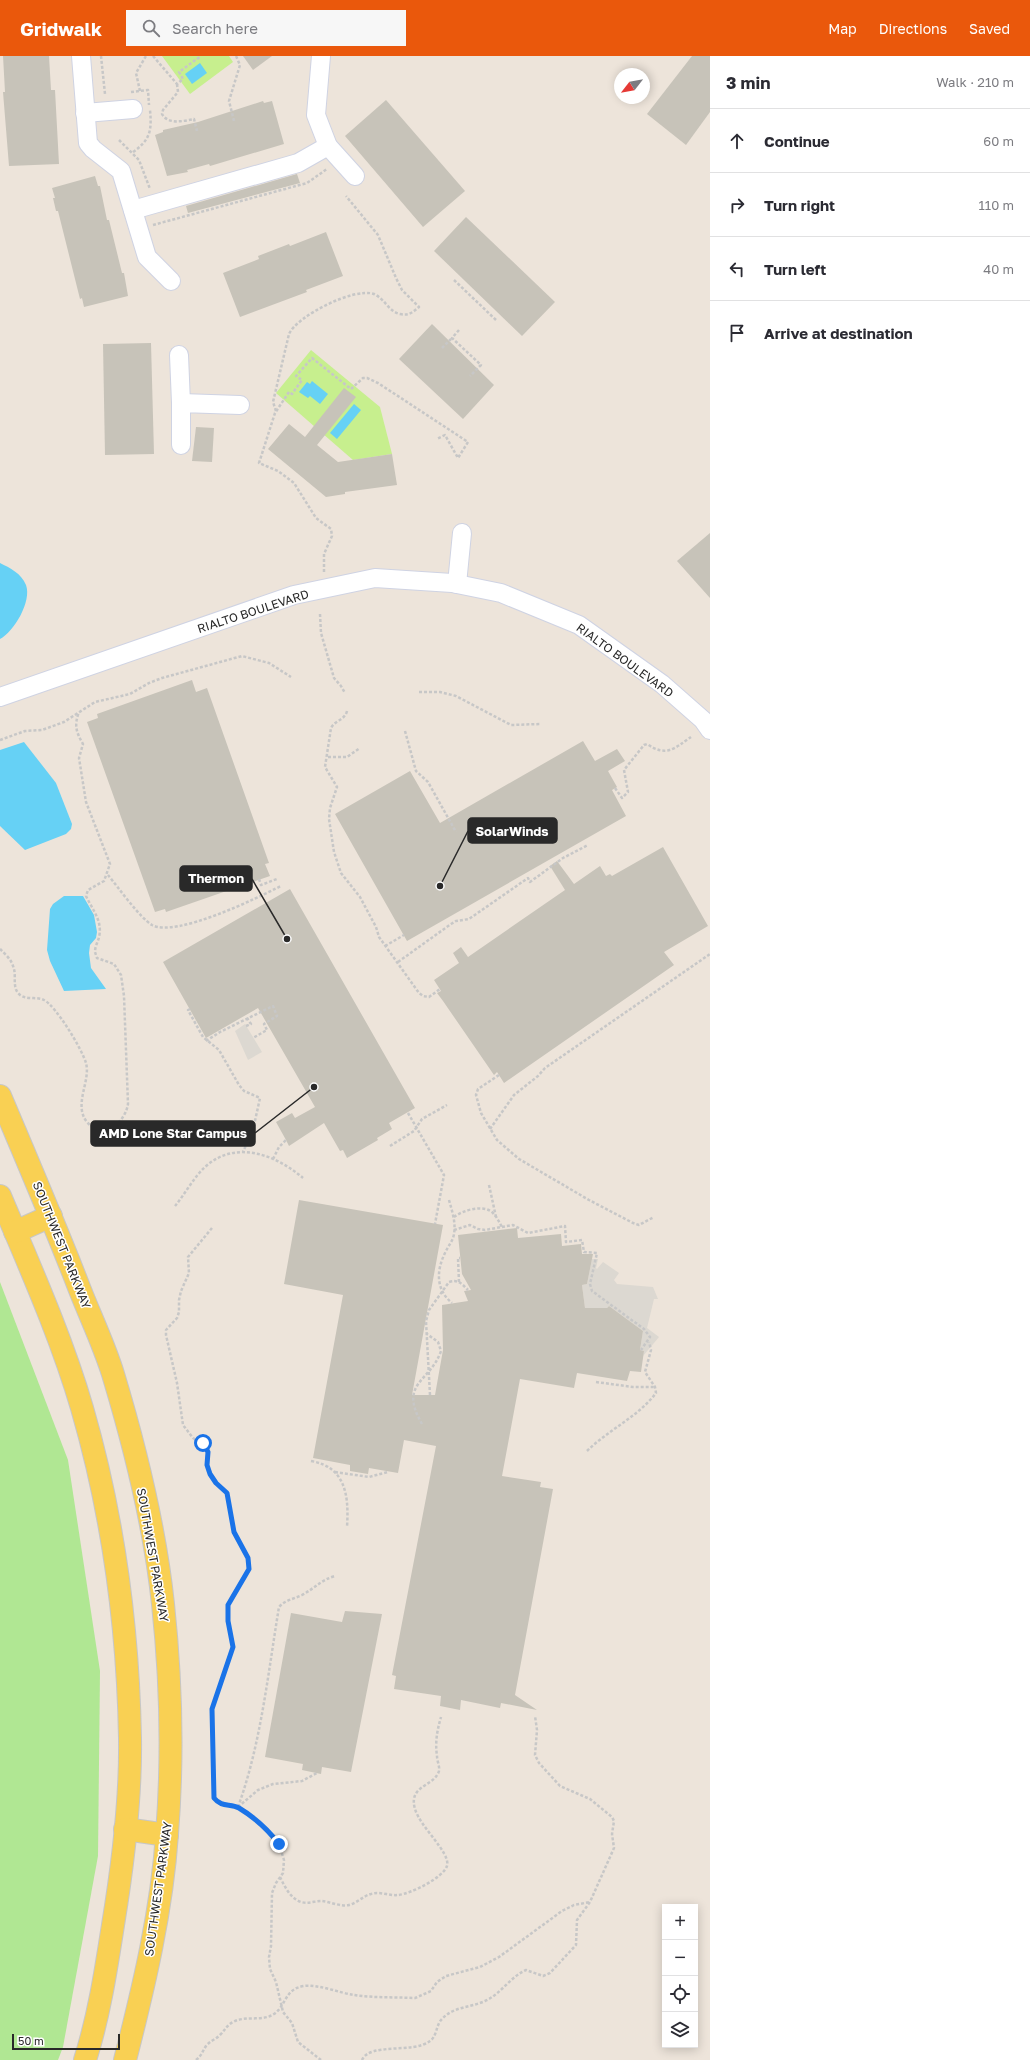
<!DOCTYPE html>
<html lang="en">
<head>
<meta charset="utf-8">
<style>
	:root { --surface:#fff; --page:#f7f7f7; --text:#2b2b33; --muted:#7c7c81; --line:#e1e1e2; --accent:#ea580c }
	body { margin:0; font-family:"Golos Text",sans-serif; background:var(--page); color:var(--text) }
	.controls { position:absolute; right:12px; bottom:12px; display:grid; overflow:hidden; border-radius:0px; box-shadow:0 2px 10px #0003 }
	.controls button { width:36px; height:36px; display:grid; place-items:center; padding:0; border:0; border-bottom:1px solid var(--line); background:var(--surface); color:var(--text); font:20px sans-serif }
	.compass { position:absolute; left:614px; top:12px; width:36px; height:36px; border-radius:50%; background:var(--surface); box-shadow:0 2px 10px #0003; rotate:239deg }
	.scale { position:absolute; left:12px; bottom:10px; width:108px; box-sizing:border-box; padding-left:4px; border:2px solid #292929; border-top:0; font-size:11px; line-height:14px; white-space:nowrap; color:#292929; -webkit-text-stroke:3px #fff; paint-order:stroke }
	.stop { position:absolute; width:12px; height:12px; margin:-9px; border:3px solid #1a73e8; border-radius:50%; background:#fff }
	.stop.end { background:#1a73e8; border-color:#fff; box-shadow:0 1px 4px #0008 }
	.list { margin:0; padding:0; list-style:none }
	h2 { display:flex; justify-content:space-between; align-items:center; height:52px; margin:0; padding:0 16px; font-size:17px }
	h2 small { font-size:13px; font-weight:400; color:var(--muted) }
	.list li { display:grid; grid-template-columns:26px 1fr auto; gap:12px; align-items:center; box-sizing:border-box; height:64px; padding:0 16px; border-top:1px solid var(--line) }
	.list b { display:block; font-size:15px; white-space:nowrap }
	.list em { font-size:13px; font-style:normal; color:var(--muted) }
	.icon { flex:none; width:22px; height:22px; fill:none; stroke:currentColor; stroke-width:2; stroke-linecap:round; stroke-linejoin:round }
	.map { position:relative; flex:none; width:710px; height:2004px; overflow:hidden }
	header { display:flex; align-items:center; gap:24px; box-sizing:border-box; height:56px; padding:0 20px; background:var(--accent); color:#fff }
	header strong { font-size:19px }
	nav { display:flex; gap:22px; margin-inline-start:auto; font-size:14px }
	.search { width:280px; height:36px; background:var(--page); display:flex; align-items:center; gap:10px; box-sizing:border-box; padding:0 14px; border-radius:0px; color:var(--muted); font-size:15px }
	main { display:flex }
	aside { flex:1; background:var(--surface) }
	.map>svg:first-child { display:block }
	.green { fill:#b0e793 }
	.pitch { fill:#c7ef8e }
	.plaza { fill:#dcd8d1 }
	.water { fill:#66d1f5 }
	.building { fill:#c7c3b9 }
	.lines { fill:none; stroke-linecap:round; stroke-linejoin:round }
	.minor-casing { stroke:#cfd3e3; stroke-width:20 }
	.major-casing { stroke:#c7c7c7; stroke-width:24 }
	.path { stroke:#c7c7c7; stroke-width:2.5; stroke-dasharray:3 2; stroke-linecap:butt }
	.minor { stroke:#fff; stroke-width:18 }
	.major { stroke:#f9d053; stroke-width:22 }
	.path-bridge { stroke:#c7c7c7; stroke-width:2.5; stroke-dasharray:3 2; stroke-linecap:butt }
	.route { stroke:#1a73e8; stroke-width:5 }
	.labels { text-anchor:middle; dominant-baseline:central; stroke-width:3; stroke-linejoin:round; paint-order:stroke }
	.street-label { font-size:12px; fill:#292929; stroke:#fff }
	.leader { fill:none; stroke:#292929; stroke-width:1.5 }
	.callout-dot { fill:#292929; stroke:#fff; stroke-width:1.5 }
	.callout { fill:#292929; stroke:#292929; stroke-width:1.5 }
	.callout-label { font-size:13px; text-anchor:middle; font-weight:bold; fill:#fff }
</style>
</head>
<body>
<header>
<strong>Gridwalk</strong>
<div class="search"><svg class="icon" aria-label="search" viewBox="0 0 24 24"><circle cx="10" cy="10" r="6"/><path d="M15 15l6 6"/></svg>Search here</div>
<nav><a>Map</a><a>Directions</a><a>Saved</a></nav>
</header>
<main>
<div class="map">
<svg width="710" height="2004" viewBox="0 0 710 2004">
	<rect width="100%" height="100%" fill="#ede4da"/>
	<!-- green -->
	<polygon class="green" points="0,1226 68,1404 100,1615 98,1800 63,1991 58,2004 0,2004"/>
	<!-- pitch -->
	<g class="pitch">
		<polygon points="162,0 229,0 233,6 190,38"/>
		<polygon points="311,294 380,351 392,398 353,404 276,337"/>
	</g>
	<!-- plaza -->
	<g class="plaza">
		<polygon points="245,968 262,996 248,1004 235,975"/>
		<polygon points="592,1203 598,1203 596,1212 597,1213 603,1206 619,1217 614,1224 617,1228 653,1231 658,1243 654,1243 647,1272 659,1281 643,1300 644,1295 640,1294 643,1275 609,1250 607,1252 585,1252 582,1229 587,1228"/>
	</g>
	<!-- water -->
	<g class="water">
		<polygon points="200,7 207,17 192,28 185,18"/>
		<polygon points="312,325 328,338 320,348 310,340 308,342 299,336 307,326 310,328"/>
		<polygon points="354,348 361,354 337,383 330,377"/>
		<path d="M0,507C10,512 21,517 26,529C32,545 14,576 0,583Z"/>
		<polygon points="24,686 56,727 72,768 71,773 66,778 25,794 0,770 0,694"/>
		<polygon points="64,840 83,840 94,859 97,876 96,882 90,889 89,897 91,912 106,933 64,935 50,905 47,894 50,853 53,848"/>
	</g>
	<!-- building -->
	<g class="building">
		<polygon points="3,0 49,0 51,34 55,34 59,108 9,110 3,36 5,36"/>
		<polygon points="243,0 272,0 253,14"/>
		<polygon points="692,0 710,0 710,56 686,89 647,58"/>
		<polygon points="386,44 465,135 423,171 345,80"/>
		<polygon points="263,45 264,47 272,45 284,88 210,110 209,108 187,114 188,116 167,120 155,79 163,76 163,74 198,66"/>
		<polygon points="297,118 300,127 188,157 186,150"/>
		<polygon points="95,120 98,130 100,130 107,164 109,164 122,217 124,217 128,240 84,251 82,242 80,243 58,155 56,155 53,142 55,142 52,132"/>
		<polygon points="466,161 555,246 522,280 434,195"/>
		<polygon points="326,176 343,220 306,234 307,236 240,261 223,217 259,203 258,200 289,188 290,190"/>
		<polygon points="432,268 494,329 463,363 399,303"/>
		<polygon points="151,287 154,398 105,399 103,288"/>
		<polygon points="344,332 356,341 317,389 338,406 392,398 397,429 345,436 345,438 326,441 268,393 289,368 305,381"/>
		<polygon points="196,371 214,372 212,406 192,405"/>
		<polygon points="710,477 710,542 677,505"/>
		<polygon points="192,624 196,636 207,632 269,807 265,808 270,820 166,856 165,853 155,856 87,666 98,662 97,658"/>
		<polygon points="583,685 595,705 617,693 625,705 608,715 617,731 612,734 626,760 407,885 335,758 410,715 440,767"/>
		<polygon points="663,791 708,870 664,896 674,909 504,1027 497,1016 494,1019 443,945 437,937 441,935 434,924 459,907 453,897 461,891 468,901 565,834 550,810 557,805 574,828 600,810 606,820 610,818 612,820"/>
		<polygon points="290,833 415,1052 389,1067 392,1073 377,1082 378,1084 347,1102 343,1094 340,1095 324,1067 289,1090 286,1084 276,1066 292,1057 295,1062 315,1051 258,952 206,982 163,906"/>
		<polygon points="299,1144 443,1169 412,1339 435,1339 443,1294 442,1249 468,1245 464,1235 471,1234 462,1218 458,1179 517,1172 518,1182 561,1178 562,1190 581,1188 582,1198 593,1198 587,1228 582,1229 585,1252 607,1252 609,1250 643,1275 640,1294 644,1295 641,1316 630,1315 627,1325 577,1317 574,1332 520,1323 502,1420 541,1426 540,1431 553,1433 515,1639 537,1654 501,1647 500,1652 461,1644 460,1654 440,1650 441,1640 394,1633 396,1620 392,1619 436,1390 404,1384 398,1417 369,1412 368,1418 350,1415 350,1409 313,1402 343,1239 284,1228"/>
		<polygon points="345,1555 382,1558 351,1716 322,1711 321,1718 302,1714 303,1708 265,1701 291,1557 342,1566"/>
	</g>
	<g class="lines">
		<!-- minor casing -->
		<g class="minor-casing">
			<g id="minor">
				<polyline points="81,0 88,87 93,93 121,115 147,201 171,225"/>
				<polyline points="321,0 316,59 328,90 355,120"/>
				<polyline points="85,57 133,53"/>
				<polyline points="133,154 298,107 328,90"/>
				<polyline points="179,299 181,347"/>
				<polyline points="181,389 181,347 240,349"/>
				<polyline points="457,528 462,477"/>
				<polyline points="0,641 294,539 375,522 452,527 501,537 579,569 662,628 703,664 710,674"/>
			</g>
		</g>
		<!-- major casing -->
		<g class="major-casing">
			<g id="major">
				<path d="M0,1040C27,1104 55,1169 80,1234C91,1262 104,1289 113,1318C135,1391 155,1472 163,1548C171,1623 173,1702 167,1778C162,1854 144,1930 125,2004"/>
				<path d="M0,1140C29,1209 61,1280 82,1352C113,1459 128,1571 130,1682C131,1744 123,1808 113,1869C106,1914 99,1960 85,2004"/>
				<polyline points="15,1176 51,1160"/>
				<polyline points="125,1773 167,1779"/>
			</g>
		</g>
		<!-- path -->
		<g class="path">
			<polyline points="101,0 105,38"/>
			<polyline points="153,0 177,28 183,23 179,16 201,0"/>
			<path d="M177,28L178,36L163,54L162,58C168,69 184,65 194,63L197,75"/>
			<polyline points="140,35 136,17 146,0"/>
			<polyline points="131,36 148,34 149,49"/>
			<polyline points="234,65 229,45 240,9 236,0"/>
			<polyline points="119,84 139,104 150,133"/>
			<path d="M133,96C150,84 152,75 150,54"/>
			<polyline points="153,169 307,127 327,113"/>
			<polyline points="454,224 496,264"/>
			<polyline points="459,274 452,282 481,309 470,320"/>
			<polyline points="442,292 452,282"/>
			<path d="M276,355L273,346L289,278C297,260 354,231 374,238C385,243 389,256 400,258C409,260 413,256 419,251L402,234L396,222L378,179L346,140"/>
			<polyline points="324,516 324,498 332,480 331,473 316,462 294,427 278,415 259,407 275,357 289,336 292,338 302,324 296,320 312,302 351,333 363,322 367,322 378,327 468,386 458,402 445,379 437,383"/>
			<polyline points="320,558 321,577 334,622 341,630 345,637"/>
			<polyline points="419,636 440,636 456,640 511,669 540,668"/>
			<path d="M347,655C345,664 335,664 331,672L325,711L337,731L330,752L329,763L334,796L341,817L360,841L376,871L379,881L419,937L423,940L429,941L440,933"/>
			<polyline points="405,675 416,715 428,726 456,776"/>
			<polyline points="0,684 25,675 42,674 64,666 95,646 130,638 149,627 162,622 242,600 269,607 291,621"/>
			<polyline points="328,701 347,701 360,692"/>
			<path d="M615,732L622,742L628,736L624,714L644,689L647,688C666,701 674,693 691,681"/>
			<path d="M108,819C118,831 140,862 152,869C176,882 257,842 281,830"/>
			<polyline points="259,823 261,829 277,823"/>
			<polyline points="385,890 404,879"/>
			<path d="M0,893C5,898 11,903 13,910C17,919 12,929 18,937C25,945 36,940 44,944C56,950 82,993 86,1007C91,1025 73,1049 87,1066C103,1085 125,1067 128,1048L124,940L121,919L114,908L97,902L95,896C95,890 98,886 99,881C103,865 92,853 86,840L88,834L104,825L110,808L86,746L79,702L83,688C76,676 74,669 79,656"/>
			<polyline points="398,906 451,868 456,865 469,863 528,822 530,826 563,802 588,789"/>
			<polyline points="190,953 188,954 203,981 219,994 239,1029 244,1035 260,1042 253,1074 243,1096"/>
			<polyline points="246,970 251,968 247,962"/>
			<polyline points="206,985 220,976 273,950 277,960 264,968 267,974 253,982"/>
			<polyline points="499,1019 478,1033 476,1039 481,1057 497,1084 519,1103 589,1144 633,1167 639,1169 654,1161"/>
			<polyline points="490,1073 514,1039 538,1020 545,1012 710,898"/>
			<polyline points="390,1090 414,1075 422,1063 447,1049"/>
			<polyline points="273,1103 279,1091 286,1084"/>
			<polyline points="489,1129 496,1161"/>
			<path d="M449,1144C452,1155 456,1166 454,1178C453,1185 448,1190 445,1197C436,1215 436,1234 452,1247"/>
			<path d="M175,1150C185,1138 194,1121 205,1111C236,1083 276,1099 303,1122"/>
			<path d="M454,1161C463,1154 484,1148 493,1157C497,1161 499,1166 502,1171"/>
			<polyline points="212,1172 188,1201 189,1217 181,1235 179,1244 179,1256 177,1262 166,1274 166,1279 177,1327 183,1369 193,1382 207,1391 207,1409 216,1427 227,1437 234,1476 248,1502 249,1513 228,1549 228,1565 233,1591 212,1653 215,1742 218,1747 238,1751 271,1778 279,1788 284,1804 283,1817 276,1827 272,1837 271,1890 269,1901 270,1913 276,1926 283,1956 292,1967 298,1986 321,2004"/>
			<polyline points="454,1174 470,1169 478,1173 485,1174 513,1169 528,1177 565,1170 566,1186 582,1184 584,1196 597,1197 590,1228 592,1235 644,1273 650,1281 641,1294"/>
			<polyline points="459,1226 458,1202 460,1202"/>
			<polyline points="596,1326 633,1331 655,1331"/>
			<path d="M430,1339L426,1265L429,1254L449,1226C458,1223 462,1228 468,1234"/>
			<path d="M422,1368C398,1326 430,1327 441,1295L438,1286L427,1278"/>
			<path d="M587,1395C608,1374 638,1361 656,1337L655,1331L645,1316L651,1294L649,1286"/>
			<path d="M311,1405C346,1411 349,1440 347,1471"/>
			<polyline points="335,1416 369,1421 388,1416"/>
			<path d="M238,1751C261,1688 268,1617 279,1551C285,1544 294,1543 302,1539C315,1532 321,1524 335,1520"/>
			<polyline points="238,1751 258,1734 273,1728 302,1725 317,1717"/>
			<path d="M280,1821C285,1831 290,1842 301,1846C308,1848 315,1845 322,1845C331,1846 341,1851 349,1849C357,1847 363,1840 371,1838C380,1835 389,1840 398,1839C410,1838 443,1822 447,1810C451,1797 420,1771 415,1753C408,1729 434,1731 439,1715C440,1711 437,1705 437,1700C435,1686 437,1675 441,1661"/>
			<path d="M196,2004C202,1999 202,1996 206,1990C210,1985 216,1983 220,1979C225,1974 227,1969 233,1966C246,1959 262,1966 274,1958C287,1949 284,1933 304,1930C318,1928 340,1937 354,1939C374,1942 395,1941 415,1942L431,1935L437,1926L446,1920L480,1911L499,1901L562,1855L574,1849L590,1846"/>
			<path d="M362,2004C370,1986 414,1998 430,1985C437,1980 436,1970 441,1964C453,1950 470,1952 485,1945C501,1938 510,1921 526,1914L543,1920L550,1917L576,1889L577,1864L590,1846L614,1792L612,1778L614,1765L612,1761L590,1743L560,1730L539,1707L535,1699L537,1674L535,1660"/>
		</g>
		<!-- minor -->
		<use href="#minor" class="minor"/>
		<!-- major -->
		<use href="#major" class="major"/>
		<!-- path-bridge -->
		<polyline class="path-bridge" points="408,1057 444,1119 435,1168"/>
	</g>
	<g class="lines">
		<!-- route -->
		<path class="route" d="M203,1387L208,1396L207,1409L210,1418L216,1427L227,1437L234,1476L248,1502L249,1513L228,1549V1565L233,1591L212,1653L214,1742C222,1752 230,1747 239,1752C254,1761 269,1775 279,1788"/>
	</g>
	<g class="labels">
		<!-- street labels -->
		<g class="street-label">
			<text transform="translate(253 555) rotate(-18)">RIALTO BOULEVARD</text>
			<text transform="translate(625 604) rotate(36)">RIALTO BOULEVARD</text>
			<text transform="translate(62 1189) rotate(68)">SOUTHWEST PARKWAY</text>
			<text transform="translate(153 1499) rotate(80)">SOUTHWEST PARKWAY</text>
			<text transform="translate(158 1833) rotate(-82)">SOUTHWEST PARKWAY</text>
		</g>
	</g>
	<!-- callouts -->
	<path class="leader" d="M440 830L468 775M287 883L252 823M314 1031L255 1077"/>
	<g class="callout-dot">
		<circle cx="440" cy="830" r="4"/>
		<circle cx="287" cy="883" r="4"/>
		<circle cx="314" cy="1031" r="4"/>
	</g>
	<g class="callout">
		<rect x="468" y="762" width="89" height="25" rx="4"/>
		<rect x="180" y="810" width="72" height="25" rx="4"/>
		<rect x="91" y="1065" width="164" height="25" rx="4"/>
	</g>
	<g class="callout-label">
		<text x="512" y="780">SolarWinds</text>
		<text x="216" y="827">Thermon</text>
		<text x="173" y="1082">AMD Lone Star Campus</text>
	</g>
</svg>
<div class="controls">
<button>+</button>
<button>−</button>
<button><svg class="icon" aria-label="locate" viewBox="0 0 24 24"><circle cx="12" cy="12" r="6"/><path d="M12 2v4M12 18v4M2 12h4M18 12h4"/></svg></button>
<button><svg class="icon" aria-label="layers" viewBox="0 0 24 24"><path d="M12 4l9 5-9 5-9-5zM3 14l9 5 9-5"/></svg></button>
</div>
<svg class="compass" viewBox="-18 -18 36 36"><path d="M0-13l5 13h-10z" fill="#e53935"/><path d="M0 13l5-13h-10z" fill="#7c7c81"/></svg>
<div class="scale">50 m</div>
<div class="stop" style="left:203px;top:1387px"></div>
<div class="stop end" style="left:279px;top:1788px"></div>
</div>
<aside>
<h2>3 min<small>Walk · 210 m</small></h2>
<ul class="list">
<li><svg class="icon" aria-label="ahead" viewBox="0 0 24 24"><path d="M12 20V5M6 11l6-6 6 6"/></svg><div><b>Continue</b></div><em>60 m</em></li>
<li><svg class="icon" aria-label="right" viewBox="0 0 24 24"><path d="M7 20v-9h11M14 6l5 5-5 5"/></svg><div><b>Turn right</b></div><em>110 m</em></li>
<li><svg class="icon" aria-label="left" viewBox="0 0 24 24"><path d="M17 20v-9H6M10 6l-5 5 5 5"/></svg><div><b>Turn left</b></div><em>40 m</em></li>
<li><svg class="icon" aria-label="arrive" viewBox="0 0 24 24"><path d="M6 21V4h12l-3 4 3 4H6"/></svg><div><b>Arrive at destination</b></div></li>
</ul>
</aside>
</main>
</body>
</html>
